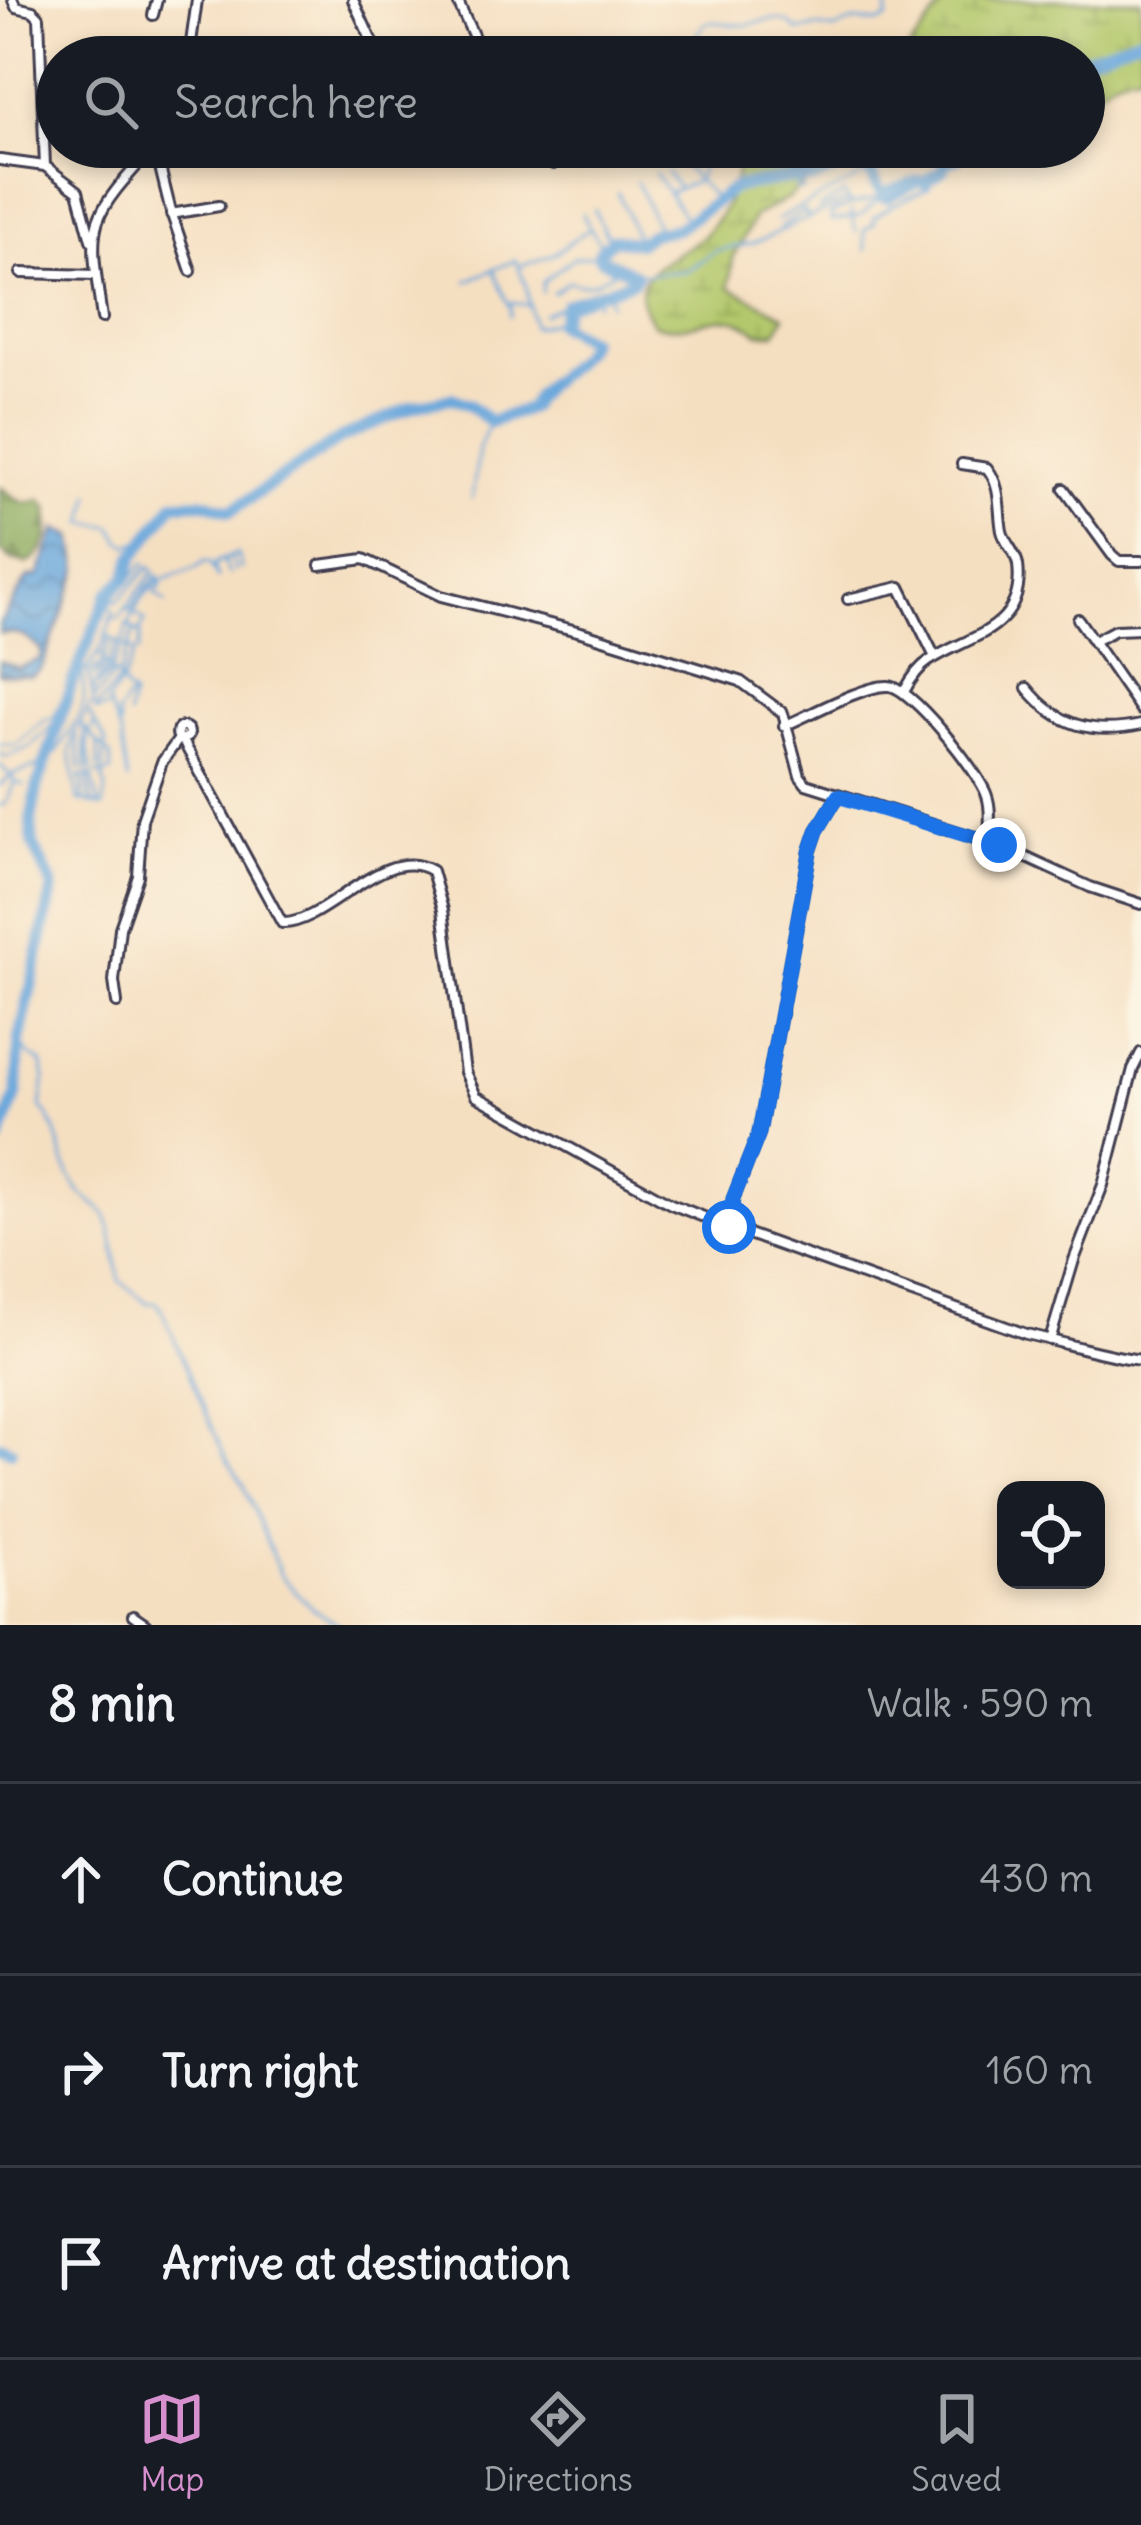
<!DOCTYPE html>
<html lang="en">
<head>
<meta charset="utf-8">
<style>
	:root { --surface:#171b24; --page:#242831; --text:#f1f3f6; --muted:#9ea1a6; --line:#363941; --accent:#d690ce }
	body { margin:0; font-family:Delius,sans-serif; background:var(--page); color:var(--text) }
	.controls { position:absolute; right:36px; bottom:36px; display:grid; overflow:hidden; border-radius:24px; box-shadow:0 6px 18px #0003 }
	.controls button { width:108px; height:108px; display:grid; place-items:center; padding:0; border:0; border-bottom:3px solid var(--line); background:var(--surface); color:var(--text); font:60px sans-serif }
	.stop { position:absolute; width:36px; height:36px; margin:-27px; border:9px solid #1a73e8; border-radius:50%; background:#fff }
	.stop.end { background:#1a73e8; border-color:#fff; box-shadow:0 3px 12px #0008 }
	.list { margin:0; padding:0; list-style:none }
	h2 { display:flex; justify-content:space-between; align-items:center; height:156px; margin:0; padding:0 48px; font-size:51px }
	h2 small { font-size:39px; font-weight:400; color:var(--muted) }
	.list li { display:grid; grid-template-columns:78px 1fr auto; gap:36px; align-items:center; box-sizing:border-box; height:192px; padding:0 48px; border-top:3px solid var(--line) }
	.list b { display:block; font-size:45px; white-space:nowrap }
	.list em { font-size:39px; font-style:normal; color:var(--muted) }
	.icon { flex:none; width:66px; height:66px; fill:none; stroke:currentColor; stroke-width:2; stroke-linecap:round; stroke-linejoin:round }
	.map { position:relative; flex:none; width:1141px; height:1625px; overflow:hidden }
	.search { position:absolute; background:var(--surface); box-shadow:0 6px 18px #0003; left:36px; right:36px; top:36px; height:132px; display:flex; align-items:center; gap:30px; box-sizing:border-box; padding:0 42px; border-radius:66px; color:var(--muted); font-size:45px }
	.sheet { height:732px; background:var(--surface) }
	nav { display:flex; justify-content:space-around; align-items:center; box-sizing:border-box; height:168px; border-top:3px solid var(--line); background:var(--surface); font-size:33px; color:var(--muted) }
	nav a { display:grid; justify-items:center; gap:6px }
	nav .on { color:var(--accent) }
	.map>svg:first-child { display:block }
	.forest { fill:url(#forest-firs); stroke:#58674e; stroke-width:3 }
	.wetland { fill:url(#wetland-marsh); stroke:#6a7554; stroke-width:3 }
	.water { fill:url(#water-waves); stroke:#46648c; stroke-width:3 }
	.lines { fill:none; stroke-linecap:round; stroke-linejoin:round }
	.stream { stroke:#6aa7dc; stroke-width:3 }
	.river { stroke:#6aa7dc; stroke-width:12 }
	.minor-casing { stroke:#423e4f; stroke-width:14 }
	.minor { stroke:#fff; stroke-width:8 }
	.route { stroke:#1a73e8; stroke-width:15 }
</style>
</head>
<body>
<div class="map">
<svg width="1141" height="1625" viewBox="0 0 1141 1625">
	<defs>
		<pattern id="forest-firs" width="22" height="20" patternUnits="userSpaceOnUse" patternTransform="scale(3)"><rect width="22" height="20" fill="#8eac60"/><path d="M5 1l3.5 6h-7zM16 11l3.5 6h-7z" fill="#748c50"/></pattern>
		<pattern id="wetland-marsh" width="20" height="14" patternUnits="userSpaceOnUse" patternTransform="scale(3)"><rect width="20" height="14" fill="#b3c86c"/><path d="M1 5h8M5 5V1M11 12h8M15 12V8" fill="none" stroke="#9aac5e"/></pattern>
		<pattern id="water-waves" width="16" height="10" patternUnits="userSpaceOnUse" patternTransform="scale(3)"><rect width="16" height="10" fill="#6aa7dc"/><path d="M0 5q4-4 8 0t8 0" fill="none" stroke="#5788b4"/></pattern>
	</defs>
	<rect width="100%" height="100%" fill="#fcf5e5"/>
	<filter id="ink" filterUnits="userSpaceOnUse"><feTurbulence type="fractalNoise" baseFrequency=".00833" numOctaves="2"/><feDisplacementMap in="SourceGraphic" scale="24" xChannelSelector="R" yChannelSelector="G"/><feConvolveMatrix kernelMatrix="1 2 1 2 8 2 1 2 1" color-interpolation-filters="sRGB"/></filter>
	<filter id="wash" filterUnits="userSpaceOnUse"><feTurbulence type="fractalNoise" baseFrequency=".004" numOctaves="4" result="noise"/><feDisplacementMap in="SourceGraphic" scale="48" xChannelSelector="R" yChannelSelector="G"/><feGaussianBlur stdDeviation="2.7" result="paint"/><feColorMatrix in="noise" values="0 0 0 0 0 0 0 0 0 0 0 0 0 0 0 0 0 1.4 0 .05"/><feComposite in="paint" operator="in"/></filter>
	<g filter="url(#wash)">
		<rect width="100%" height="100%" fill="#f5dfc1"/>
		<!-- forest -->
		<path class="forest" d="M0,487C17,498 18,507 41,500L49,508C50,532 50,550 27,564L12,560L0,551Z"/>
		<!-- wetland -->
		<g class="wetland">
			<path d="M947,0H1141V72C1115,74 1099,87 1084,108V57H903Z"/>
			<path d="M764,147H852L838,154L787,199L755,216L733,258L729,287L785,316L776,333H758C718,299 699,338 653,324C650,317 642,306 641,299C637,264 687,254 705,234C725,212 736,189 738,159Z"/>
		</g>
		<!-- water -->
		<path class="water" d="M56,529L73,536L79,569L41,670L31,676L0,674V661L19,668L40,659L41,650C29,638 18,630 0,634V623L28,577H38Z"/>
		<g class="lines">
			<!-- stream -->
			<g class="stream">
				<path d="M677,56L693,41L704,24C719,19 728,26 743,25C767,23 778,11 798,31L817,27L834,30L854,21L878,23L887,19L888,0"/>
				<polyline points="864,159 866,152 877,148"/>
				<polyline points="678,160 718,202"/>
				<polyline points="666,172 679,189"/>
				<polyline points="655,173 687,221"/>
				<polyline points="801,176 796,189 804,190"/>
				<polyline points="637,182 659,233"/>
				<polyline points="798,184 817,182 860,164 866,174 881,147"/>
				<polyline points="879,191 916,177 918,181"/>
				<polyline points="669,192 698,181 704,155 712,147"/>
				<polyline points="618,193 639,243"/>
				<polyline points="886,196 891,206 930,187 928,180"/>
				<polyline points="890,201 925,182"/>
				<polyline points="850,205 831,213 831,221 860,216 880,198"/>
				<polyline points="819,208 844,193 846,198"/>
				<polyline points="594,210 610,242"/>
				<polyline points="851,211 856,232"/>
				<polyline points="582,213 590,228"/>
				<path d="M777,220C807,203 836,190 866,174L870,181L874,179"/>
				<polyline points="781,227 804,211 809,218"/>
				<polyline points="866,250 864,230 875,223 874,217 890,207"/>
				<polyline points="521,266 552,255 590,228 603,248"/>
				<polyline points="493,269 509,305"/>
				<polyline points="636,275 686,271 715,251 755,243 842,202 849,201 850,205 882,197"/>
				<polyline points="467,281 516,260 526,286 533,327 560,320"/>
				<polyline points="607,289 610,304"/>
				<polyline points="542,292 543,282 573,258 600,255"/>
				<path d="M553,293L569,281C587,290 603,279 618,268"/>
				<polyline points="595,296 597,304"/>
				<polyline points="543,314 566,304"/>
				<polyline points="510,316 511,303 530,305"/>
				<polyline points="91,494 85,523 112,526 121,541 130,546 147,537"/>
				<polyline points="472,498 479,448 490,422"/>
				<polyline points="230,557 236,571"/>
				<polyline points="223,560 229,574"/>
				<polyline points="214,570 216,562 237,554 242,569"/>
				<polyline points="114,596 145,563"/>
				<polyline points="126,608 153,573"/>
				<polyline points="110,619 119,618 126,608 130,611 158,575 161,586 154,592 166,602"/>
				<polyline points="127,625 139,633 145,620 133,613"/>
				<polyline points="107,636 135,652 122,682 126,691 133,695 128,716"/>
				<polyline points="139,651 141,634"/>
				<polyline points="98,653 122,682 108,702 121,735 128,780"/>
				<polyline points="104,656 110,638"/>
				<polyline points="110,662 117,641"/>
				<polyline points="79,666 88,670 94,700 74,733 70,752 78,800 103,807 106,790 102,773"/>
				<polyline points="88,670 102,646 114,612 109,607 113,598 117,602 149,567 154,571"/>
				<path d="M111,670C127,641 128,603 159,582C174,573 190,574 204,562H209L218,578"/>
				<polyline points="93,671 105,662"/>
				<polyline points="94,676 107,667"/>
				<polyline points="119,676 134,630"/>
				<polyline points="96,682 108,671"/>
				<polyline points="93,689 111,673"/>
				<polyline points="96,696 113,676"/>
				<polyline points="96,706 96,711 110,707"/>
				<polyline points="97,707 119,681"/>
				<polyline points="89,714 106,741 105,747"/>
				<path d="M77,719C90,695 81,691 83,670"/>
				<polyline points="81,725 110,755 112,772 96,774"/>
				<polyline points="120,726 118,714 131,694"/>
				<polyline points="84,727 86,771"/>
				<polyline points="76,735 80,769"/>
				<polyline points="98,742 98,768"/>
				<polyline points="0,744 16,745 47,718 53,719 63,698"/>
				<polyline points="51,752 56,753 75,722"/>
				<polyline points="0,754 6,757 30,747 59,719"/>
				<polyline points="0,765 11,776"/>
				<polyline points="103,769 104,753"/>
				<polyline points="91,771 87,742 94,724"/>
				<polyline points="79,777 92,776 99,806"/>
				<polyline points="88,778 91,804"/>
				<polyline points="82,779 84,799"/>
				<polyline points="23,785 14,782 12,775 47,763"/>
				<polyline points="0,786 12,775"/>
				<polyline points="0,806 7,802 14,783"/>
				<path d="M19,1042L29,1055L41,1062L45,1077L41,1107C63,1130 58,1165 79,1191C86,1201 100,1204 106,1216C115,1237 115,1259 120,1281L148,1303H157L163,1313L225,1457L244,1485L281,1576L312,1608L339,1625"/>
			</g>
			<!-- river -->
			<g class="river">
				<polyline points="1084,58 1141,37"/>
				<path d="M0,1140L17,1093L19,1042L53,887L33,844L31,821L37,788L72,683L108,594L126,578L133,558L174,503L205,502L231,511L341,438L414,406L452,398L469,405L490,422L530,408C542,378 574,373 589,340L559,325L566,304L633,281L636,275L600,258L599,252L613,239L639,243L652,233L677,229L735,187L816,174L864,159L883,197L918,181L925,182L944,169L945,163L957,158L963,147"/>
				<polyline points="0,1445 11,1450"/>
			</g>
		</g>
	</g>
	<g filter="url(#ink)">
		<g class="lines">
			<!-- minor casing -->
			<g class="minor-casing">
				<g id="minor">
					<polyline points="13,0 16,7 33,11 39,17 45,166 78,191 91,240"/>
					<polyline points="353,0 379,57"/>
					<polyline points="457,0 483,57"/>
					<polyline points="153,15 157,0"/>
					<polyline points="189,57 197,0"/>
					<polyline points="155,147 171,212 191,271"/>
					<polyline points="542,147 553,164"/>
					<polyline points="0,160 45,166"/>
					<polyline points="171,214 219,206"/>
					<polyline points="21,273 96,275"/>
					<path d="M102,318C88,220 86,221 154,147"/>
					<polyline points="1064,489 1112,555 1119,561 1141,561"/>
					<polyline points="320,565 364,559 441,596 581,632 740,681 783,713 800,776 806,784 999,845 1090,887 1141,904"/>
					<polyline points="848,599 900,587 935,657"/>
					<polyline points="1078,619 1141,710"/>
					<polyline points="1096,640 1115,630 1141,629"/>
					<path d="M1027,688C1058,727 1094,735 1141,725"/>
					<path d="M905,690C911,679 918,668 929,661C968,635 1026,631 1018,565C1016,552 1005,544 1002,531C998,510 1002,487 987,468L962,464"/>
					<path d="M784,726C808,716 866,684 889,686C911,687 980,773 987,796C992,810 989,827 989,843"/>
					<circle cx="183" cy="733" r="6"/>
					<path d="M183,741L282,923C326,925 384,841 432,871L443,910L465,1072L476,1096L671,1204L729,1227"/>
					<path d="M838,796L817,831L810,852L759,1133L733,1199L729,1227L1026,1334C1066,1343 1101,1355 1141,1360"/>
					<polyline points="117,1003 114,981 120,928 138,876 142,820 162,762 178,740"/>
					<polyline points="1050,1340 1074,1260 1103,1185 1133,1069 1141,1053"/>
					<polyline points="133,1616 146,1625"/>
				</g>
			</g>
			<!-- minor -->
			<use href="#minor" class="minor"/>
		</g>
	</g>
	<g class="lines" filter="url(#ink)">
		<!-- route -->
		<polyline class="route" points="729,1227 733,1199 759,1133 810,852 817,831 838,796 999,845"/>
	</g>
</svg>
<div class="controls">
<button><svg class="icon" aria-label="locate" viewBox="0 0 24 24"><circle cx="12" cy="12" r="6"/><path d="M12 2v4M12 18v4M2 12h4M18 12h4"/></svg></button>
</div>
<div class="stop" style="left:729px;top:1227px"></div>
<div class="stop end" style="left:999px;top:845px"></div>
<div class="search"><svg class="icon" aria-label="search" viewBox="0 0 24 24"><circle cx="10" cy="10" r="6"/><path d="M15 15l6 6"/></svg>Search here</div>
</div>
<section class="sheet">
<h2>8 min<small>Walk · 590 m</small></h2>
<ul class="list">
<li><svg class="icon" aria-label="ahead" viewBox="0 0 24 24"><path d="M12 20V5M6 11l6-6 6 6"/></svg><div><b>Continue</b></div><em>430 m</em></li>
<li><svg class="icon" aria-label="right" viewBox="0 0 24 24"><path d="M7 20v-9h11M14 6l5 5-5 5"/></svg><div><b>Turn right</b></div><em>160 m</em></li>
<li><svg class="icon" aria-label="arrive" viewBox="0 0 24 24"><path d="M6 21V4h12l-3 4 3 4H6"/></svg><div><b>Arrive at destination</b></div></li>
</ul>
</section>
<nav>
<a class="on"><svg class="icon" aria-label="map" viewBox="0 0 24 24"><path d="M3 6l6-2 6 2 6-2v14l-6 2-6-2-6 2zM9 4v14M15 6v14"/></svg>Map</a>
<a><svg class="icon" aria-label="directions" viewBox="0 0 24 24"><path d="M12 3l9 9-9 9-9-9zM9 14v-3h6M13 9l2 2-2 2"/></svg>Directions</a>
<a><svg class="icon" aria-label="saved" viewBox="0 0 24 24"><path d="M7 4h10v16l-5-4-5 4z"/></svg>Saved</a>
</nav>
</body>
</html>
